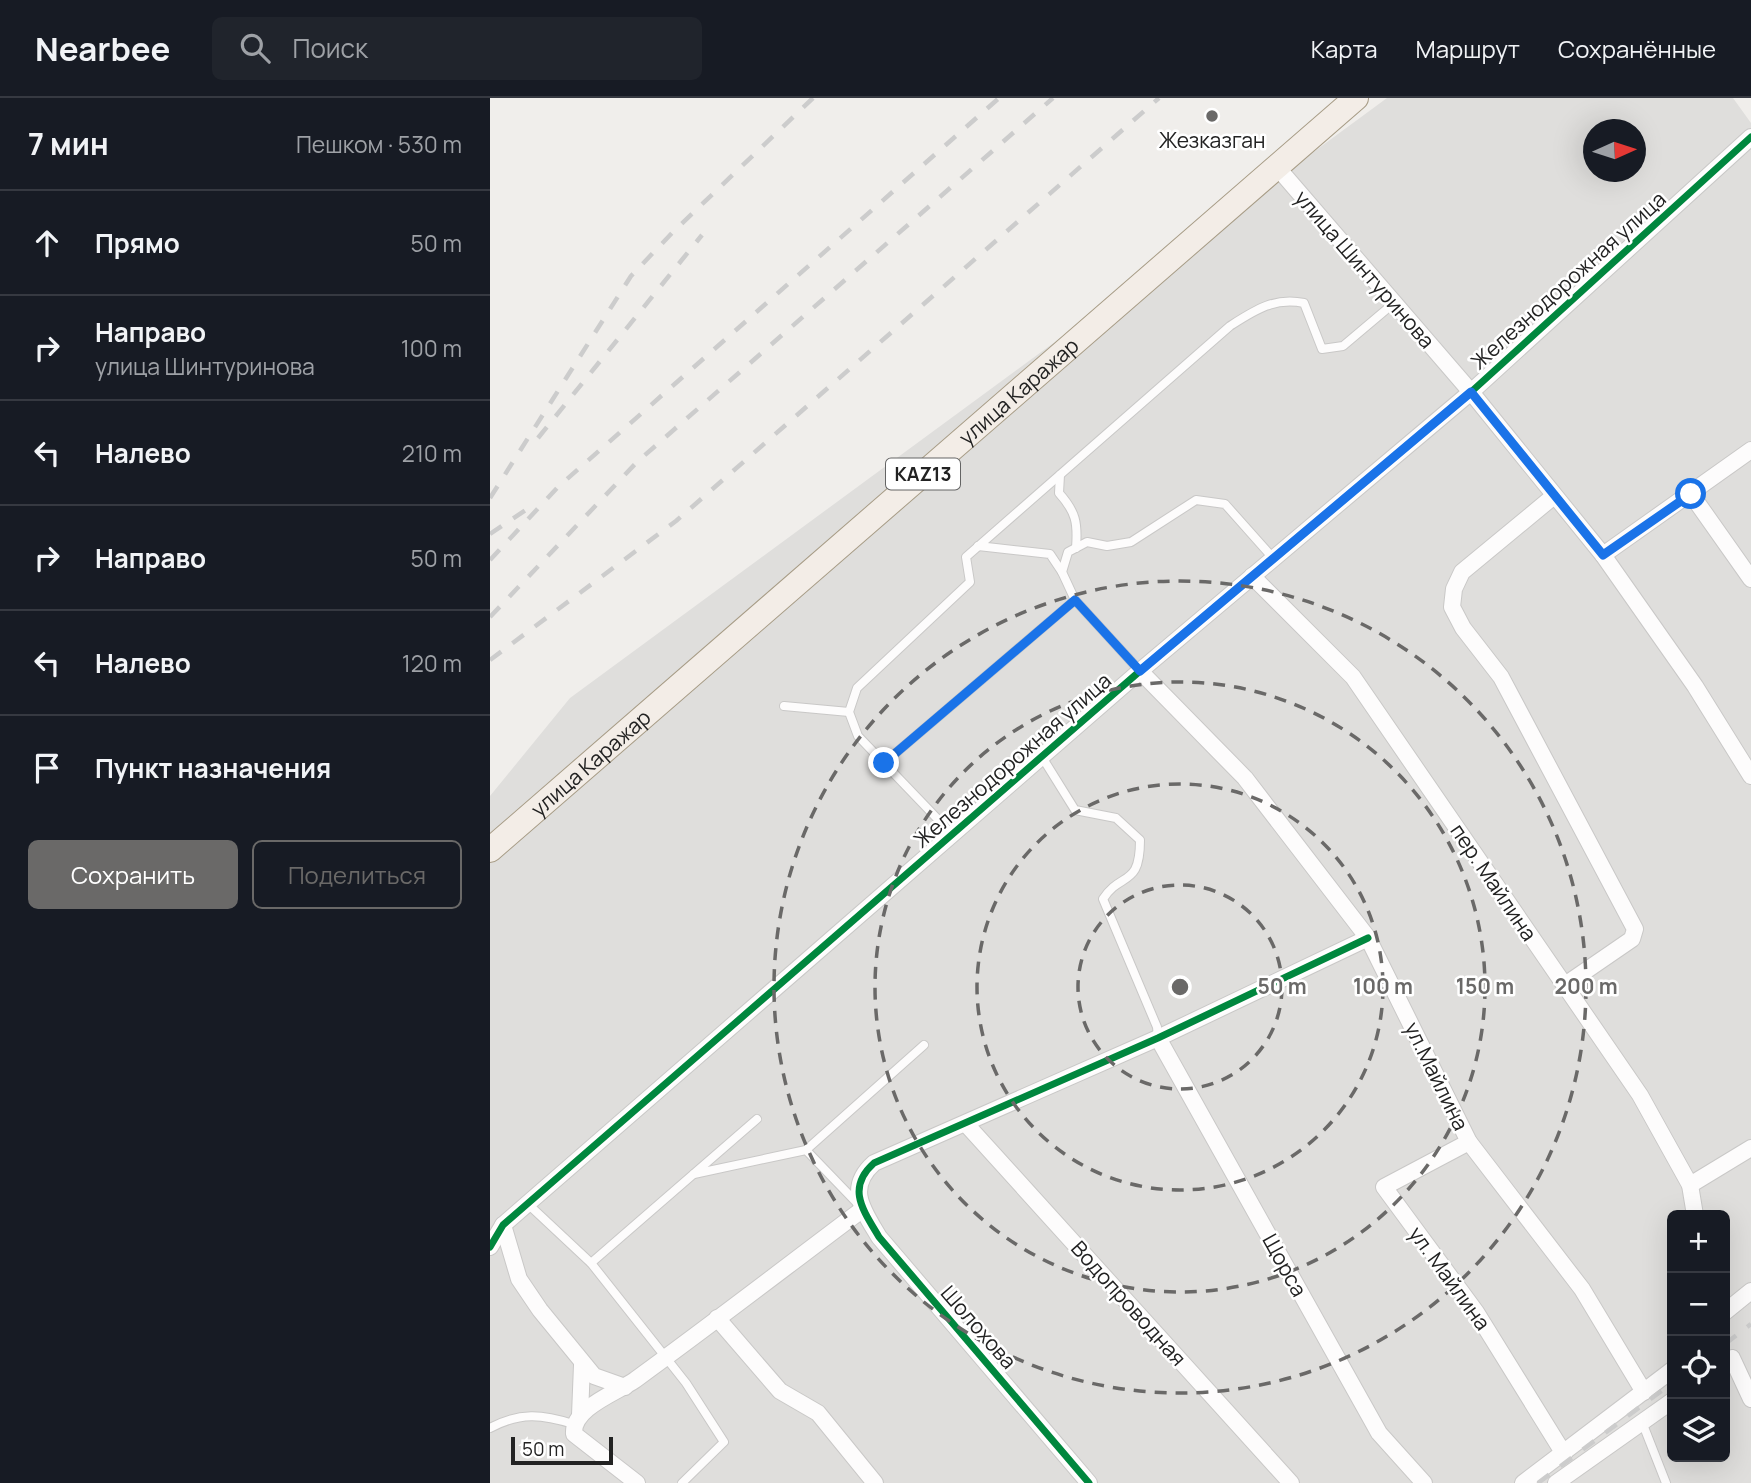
<!DOCTYPE html>
<html lang="ru">
<head>
<meta charset="utf-8">
<style>
	:root { --surface:#171b24; --page:#20242c; --text:#f1f3f6; --muted:#9ea1a6; --line:#363941; --accent:#6a6968 }
	body { margin:0; font-family:Manrope,sans-serif; background:var(--page); color:var(--text) }
	.controls { position:absolute; right:21px; bottom:21px; display:grid; overflow:hidden; border-radius:10px; box-shadow:0 7px 28px #0002 }
	.controls button { width:63px; height:63px; display:grid; place-items:center; padding:0; border:0; border-bottom:2px solid var(--line); background:var(--surface); color:var(--text); font:35px sans-serif }
	.compass { position:absolute; left:1093px; top:21px; width:63px; height:63px; border-radius:50%; background:var(--surface); box-shadow:0 7px 28px #0002; rotate:87deg }
	.scale { position:absolute; left:21px; bottom:18px; width:102px; box-sizing:border-box; padding-left:7px; border:4px solid #222; border-top:0; font-size:19px; line-height:24px; white-space:nowrap; color:#222; -webkit-text-stroke:5px #fff; paint-order:stroke }
	.stop { position:absolute; width:21px; height:21px; margin:-16px; border:5px solid #1a73e8; border-radius:50%; background:#fff }
	.stop.end { background:#1a73e8; border-color:#fff; box-shadow:0 2px 7px #0008 }
	.list { margin:0; padding:0; list-style:none }
	h2 { display:flex; justify-content:space-between; align-items:center; height:91px; margin:0; padding:0 28px; font-size:30px }
	h2 small { font-size:23px; font-weight:400; color:var(--muted) }
	.list li { display:grid; grid-template-columns:46px 1fr auto; gap:21px; align-items:center; box-sizing:border-box; height:105px; padding:0 28px; border-top:2px solid var(--line) }
	.list b { display:block; font-size:26px; white-space:nowrap }
	.list p { margin:0; font-size:23px; white-space:nowrap; color:var(--muted) }
	.list em { font-size:23px; font-style:normal; color:var(--muted) }
	.actions { display:flex; gap:14px; padding:21px 28px }
	.actions a { flex:1; padding:16px 0; border:2px solid var(--accent); border-radius:10px; text-align:center; font-size:24px; color:var(--accent) }
	.actions .main { background:var(--accent); color:#fff }
	.icon { flex:none; width:38px; height:38px; fill:none; stroke:currentColor; stroke-width:2; stroke-linecap:round; stroke-linejoin:round }
	.map { position:relative; flex:none; width:1261px; height:1385px; overflow:hidden }
	header { display:flex; align-items:center; gap:42px; box-sizing:border-box; height:98px; padding:0 35px; background:var(--surface); border-bottom:2px solid var(--line) }
	header strong { font-size:33px }
	nav { display:flex; gap:38px; margin-inline-start:auto; font-size:24px }
	.search { width:490px; height:63px; background:var(--page); display:flex; align-items:center; gap:18px; box-sizing:border-box; padding:0 24px; border-radius:10px; color:var(--muted); font-size:26px }
	main { display:flex }
	aside { flex:1; background:var(--surface) }
	.map>svg:first-child { display:block }
	.residential { fill:#dfdedc; fill-rule:evenodd }
	.lines { fill:none; stroke-linecap:round; stroke-linejoin:round }
	.lane-casing { stroke:#c9c8c7; stroke-width:10 }
	.street-casing { stroke:#c9c8c7; stroke-width:18 }
	.primary-casing { stroke:#a79c86; stroke-width:26 }
	.lane { stroke:#fdfcfc; stroke-width:8 }
	.street { stroke:#fdfcfc; stroke-width:16 }
	.primary { stroke:#f3ede7; stroke-width:24 }
	.rail { stroke:#ccc; stroke-width:4.5; stroke-dasharray:14 14; stroke-linecap:butt }
	.cycleway-casing { stroke:#fff; stroke-width:11 }
	.cycleway { stroke:#00873e; stroke-width:7 }
	.route { stroke:#1a73e8; stroke-width:9 }
	.ring { fill:none; stroke:#6a6968; stroke-width:3.5; stroke-dasharray:12 9 }
	.poi-dot { fill:#6a6968; stroke:#fff; stroke-width:2.5 }
	.labels { text-anchor:middle; dominant-baseline:central; stroke-width:5; stroke-linejoin:round; paint-order:stroke }
	.shield { fill:#fff; stroke:#646464; stroke-width:2 }
	.shield-label { font-size:19px; font-weight:bold; fill:#222 }
	.poi-label { font-size:21px; fill:#222; stroke:#fff }
	.street-label { font-size:21px; fill:#222; stroke:#fff }
	.centre { fill:#6a6968; stroke:#fff; stroke-width:3.5 }
	.ring-label { font-size:21px; text-anchor:middle; font-weight:bold; fill:#6a6968; stroke:#fff; stroke-width:5; stroke-linejoin:round; paint-order:stroke }
</style>
</head>
<body>
<header>
<strong>Nearbee</strong>
<div class="search"><svg class="icon" aria-label="search" viewBox="0 0 24 24"><circle cx="10" cy="10" r="6"/><path d="M15 15l6 6"/></svg>Поиск</div>
<nav><a>Карта</a><a>Маршрут</a><a>Сохранённые</a></nav>
</header>
<main>
<aside>
<h2>7 мин<small>Пешком · 530 m</small></h2>
<ul class="list">
<li><svg class="icon" aria-label="ahead" viewBox="0 0 24 24"><path d="M12 20V5M6 11l6-6 6 6"/></svg><div><b>Прямо</b></div><em>50 m</em></li>
<li><svg class="icon" aria-label="right" viewBox="0 0 24 24"><path d="M7 20v-9h11M14 6l5 5-5 5"/></svg><div><b>Направо</b><p>улица Шинтуринова</p></div><em>100 m</em></li>
<li><svg class="icon" aria-label="left" viewBox="0 0 24 24"><path d="M17 20v-9H6M10 6l-5 5 5 5"/></svg><div><b>Налево</b></div><em>210 m</em></li>
<li><svg class="icon" aria-label="right" viewBox="0 0 24 24"><path d="M7 20v-9h11M14 6l5 5-5 5"/></svg><div><b>Направо</b></div><em>50 m</em></li>
<li><svg class="icon" aria-label="left" viewBox="0 0 24 24"><path d="M17 20v-9H6M10 6l-5 5 5 5"/></svg><div><b>Налево</b></div><em>120 m</em></li>
<li><svg class="icon" aria-label="arrive" viewBox="0 0 24 24"><path d="M6 21V4h12l-3 4 3 4H6"/></svg><div><b>Пункт назначения</b></div></li>
</ul>
<div class="actions"><a class="main">Сохранить</a><a>Поделиться</a></div>
</aside>
<div class="map">
<svg width="1261" height="1385" viewBox="0 0 1261 1385">
	<rect width="100%" height="100%" fill="#f0eeeb"/>
	<!-- residential -->
	<path class="residential" d="M897,0H1243L1261,25V1385H0V698L80,600ZM1104,32H1146V74H1104ZM1182,1117H1235V1359H1182Z"/>
	<g class="lines">
		<!-- lane casing -->
		<g class="lane-casing">
			<g id="lane">
				<path d="M570,377L569,395C586,414 588,425 586,450"/>
				<polyline points="488,448 560,456 572,474"/>
				<polyline points="650,573 585,502 572,474 578,454 597,444 617,448 641,444 706,402 735,406 783,460"/>
				<polyline points="294,608 359,614"/>
				<path d="M552,659L585,712L626,720L650,742C650,790 631,773 613,801L667,929L668,940"/>
				<polyline points="394,665 585,502"/>
				<path d="M462,736L368,638L359,614L367,590L480,484L476,459L740,228C765,212 784,199 814,205L832,251L853,248L904,205"/>
				<polyline points="316,1052 434,947"/>
				<polyline points="204,1076 316,1052 368,1106"/>
				<polyline points="39,1107 101,1165 196,1285 234,1344 192,1385"/>
				<polyline points="101,1165 267,1021"/>
				<polyline points="1152,1324 1176,1385"/>
				<path d="M0,1330C30,1314 52,1316 83,1326"/>
			</g>
		</g>
		<!-- street casing -->
		<g class="street-casing">
			<g id="street">
				<polyline points="787,69 981,294 1113,457 1205,588 1261,678"/>
				<polyline points="1201,396 1261,481"/>
				<polyline points="1064,398 972,474 964,491 962,509 973,530 1011,579 1145,831 1142,841 1075,887"/>
				<polyline points="1113,457 1261,352"/>
				<polyline points="762,478 863,579 1150,997 1200,1087 1205,1117"/>
				<polyline points="650,573 755,680 878,840 979,1044 1092,1191 1154,1294"/>
				<polyline points="668,940 889,1335 934,1385"/>
				<polyline points="476,1026 801,1385"/>
				<polyline points="979,1044 894,1089 986,1214 1074,1356"/>
				<polyline points="1200,1087 1261,1050"/>
				<polyline points="13,1127 29,1181 50,1212 104,1278 135,1289"/>
				<polyline points="0,1149 13,1127 650,573 981,294 1261,39"/>
				<polyline points="1235,1214 1261,1193"/>
				<polyline points="227,1220 290,1293 328,1315 385,1385"/>
				<polyline points="1235,1265 1242,1260 1261,1301"/>
				<polyline points="90,1317 92,1267"/>
				<path d="M147,1385L84,1336C82,1310 126,1295 145,1282C222,1226 297,1168 373,1111"/>
				<path d="M599,1385L389,1139C373,1112 356,1090 384,1065L668,940L878,840"/>
				<polyline points="1033,1385 1182,1272"/>
				<polyline points="1066,1385 1182,1303"/>
			</g>
		</g>
		<!-- primary casing -->
		<g class="primary-casing">
			<g id="primary">
				<path id="s1" d="M0,752L866,0"/>
			</g>
		</g>
		<!-- lane -->
		<use href="#lane" class="lane"/>
		<!-- street -->
		<use href="#street" class="street"/>
		<!-- primary -->
		<use href="#primary" class="primary"/>
		<!-- rail -->
		<g class="rail">
			<polyline points="48,340 212,137"/>
			<polyline points="0,400 141,178 183,134 323,0"/>
			<polyline points="0,436 43,407"/>
			<polyline points="0,462 68,389 509,0"/>
			<polyline points="0,519 147,364 563,0"/>
			<polyline points="0,562 186,423 669,0"/>
			<polyline points="1235,1246 1261,1226"/>
			<polyline points="1048,1385 1182,1285"/>
		</g>
		<!-- cycleway casing -->
		<g class="cycleway-casing">
			<g id="cycleway">
				<polyline points="0,1149 13,1127 650,573 981,294 1261,39"/>
				<path d="M599,1385L389,1139C373,1112 356,1090 384,1065L668,940L878,840"/>
			</g>
		</g>
		<!-- cycleway -->
		<use href="#cycleway" class="cycleway"/>
	</g>
	<g class="lines">
		<!-- route -->
		<polyline class="route" points="394,665 585,502 650,573 981,294 1113,457 1201,396"/>
	</g>
	<!-- distance rings -->
	<g class="ring">
		<circle cx="690" cy="889" r="102"/>
		<circle cx="690" cy="889" r="203"/>
		<circle cx="690" cy="889" r="305"/>
		<circle cx="690" cy="889" r="406"/>
	</g>
	<!-- markers -->
	<circle class="poi-dot" cx="722" cy="18" r="7"/>
	<g class="labels">
		<!-- shield labels -->
		<rect class="shield" x="396" y="360.5" width="74" height="31" rx="5"/>
		<g class="shield-label">
			<text x="433" y="376">KAZ13</text>
		</g>
		<!-- poi labels -->
		<g class="poi-label">
			<text x="722" y="42">Жезказган</text>
		</g>
		<!-- street labels -->
		<g class="street-label">
			<text transform="translate(875 171) rotate(49)">улица Шинтуринова</text>
			<text transform="translate(1078 182) rotate(-42)">Железнодорожная улица</text>
			<text stroke="none"><textPath href="#s1" startOffset="700">улица Каражар</textPath></text>
			<text transform="translate(522 662) rotate(-41)">Железнодорожная улица</text>
			<text stroke="none"><textPath href="#s1" startOffset="133">улица Каражар</textPath></text>
			<text transform="translate(1004 784) rotate(56)">пер. Майлина</text>
			<text transform="translate(947 978) rotate(64)">ул.Майлина</text>
			<text transform="translate(795 1167) rotate(61)">Щорса</text>
			<text transform="translate(960 1180) rotate(54)">ул. Майлина</text>
			<text transform="translate(639 1205) rotate(48)">Водопроводная</text>
			<text transform="translate(489 1229) rotate(49)">Шолохова</text>
		</g>
	</g>
	<circle cx="690" cy="889" r="10" class="centre"/>
	<g class="ring-label">
		<text x="792" y="896">50 m</text>
		<text x="893" y="896">100 m</text>
		<text x="995" y="896">150 m</text>
		<text x="1096" y="896">200 m</text>
	</g>
</svg>
<div class="controls">
<button>+</button>
<button>−</button>
<button><svg class="icon" aria-label="locate" viewBox="0 0 24 24"><circle cx="12" cy="12" r="6"/><path d="M12 2v4M12 18v4M2 12h4M18 12h4"/></svg></button>
<button><svg class="icon" aria-label="layers" viewBox="0 0 24 24"><path d="M12 4l9 5-9 5-9-5zM3 14l9 5 9-5"/></svg></button>
</div>
<svg class="compass" viewBox="-18 -18 36 36"><path d="M0-13l5 13h-10z" fill="#e53935"/><path d="M0 13l5-13h-10z" fill="#9ea1a6"/></svg>
<div class="scale">50 m</div>
<div class="stop" style="left:1201px;top:396px"></div>
<div class="stop end" style="left:394px;top:665px"></div>
</div>
</main>
</body>
</html>
